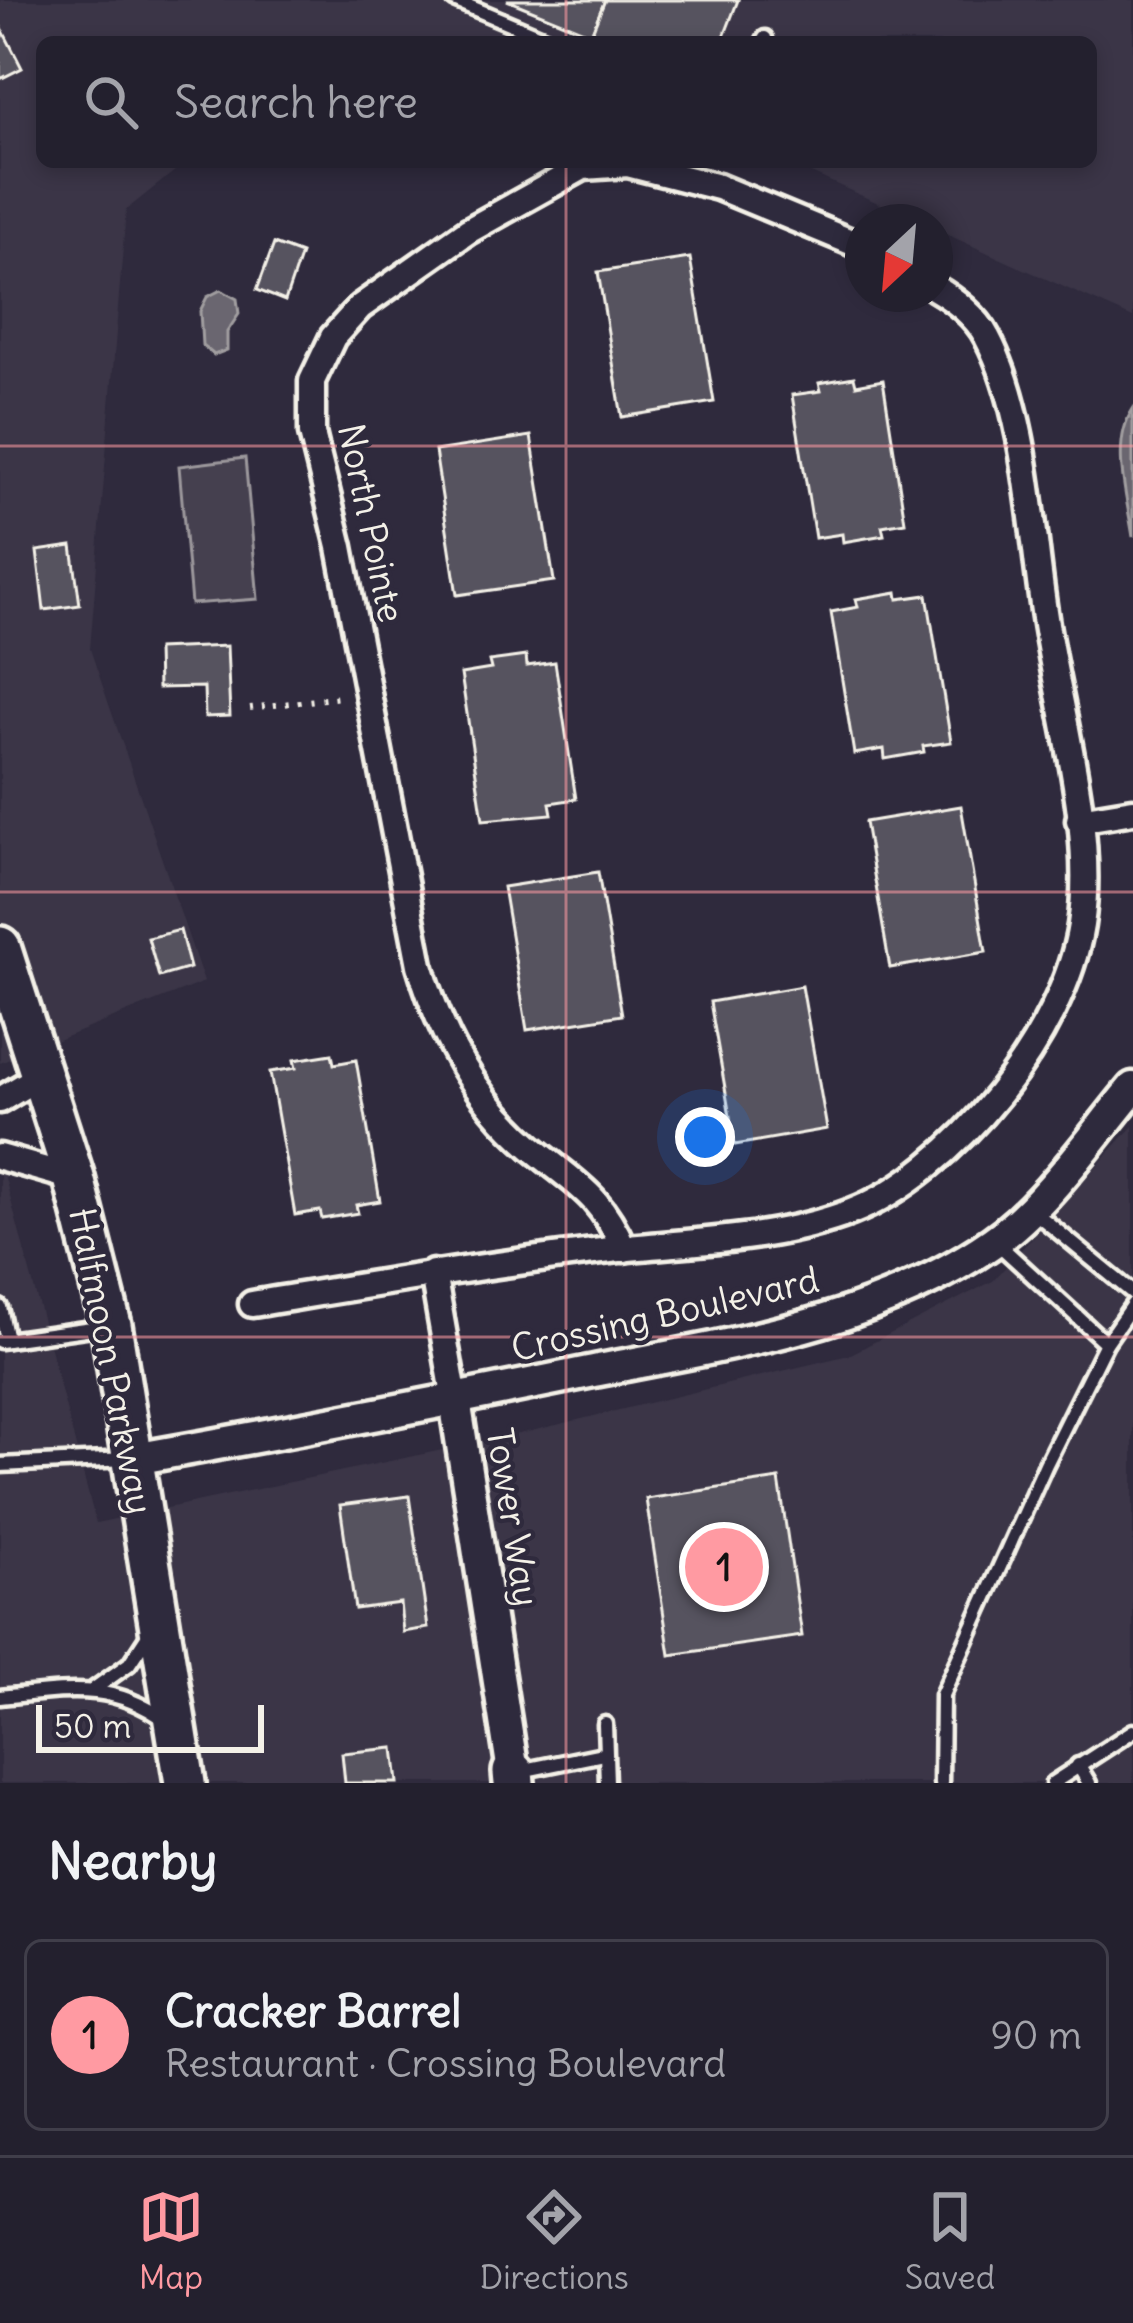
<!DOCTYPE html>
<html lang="en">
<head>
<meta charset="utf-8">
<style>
	:root { --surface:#23202e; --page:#2b2836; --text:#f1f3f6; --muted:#a3a3aa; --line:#403e4a; --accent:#ff9aa2 }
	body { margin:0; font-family:Delius,sans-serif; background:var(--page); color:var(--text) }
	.compass { position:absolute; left:845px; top:204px; width:108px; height:108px; border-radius:50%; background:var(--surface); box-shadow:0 6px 18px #0003; rotate:206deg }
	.scale { position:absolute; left:36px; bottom:30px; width:228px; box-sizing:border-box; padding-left:12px; border:6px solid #f4f1e8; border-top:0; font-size:33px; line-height:42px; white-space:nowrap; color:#f4f1e8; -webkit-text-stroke:9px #2f2a3d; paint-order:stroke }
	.you { position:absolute; left:705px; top:1137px; width:42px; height:42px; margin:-30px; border:9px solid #fff; border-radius:50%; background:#1a73e8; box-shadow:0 0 0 18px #1a73e833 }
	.badge { display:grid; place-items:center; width:78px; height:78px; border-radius:50%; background:var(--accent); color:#111; font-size:39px; font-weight:700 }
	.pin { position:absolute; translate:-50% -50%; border:6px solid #fff; box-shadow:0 3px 12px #0006 }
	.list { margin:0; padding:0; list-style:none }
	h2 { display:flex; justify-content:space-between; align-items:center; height:156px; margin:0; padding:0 48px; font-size:51px }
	h2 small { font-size:39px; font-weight:400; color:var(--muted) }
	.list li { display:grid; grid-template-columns:78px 1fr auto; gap:36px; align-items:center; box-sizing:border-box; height:192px; margin:0 24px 24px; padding:0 24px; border:3px solid var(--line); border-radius:18px }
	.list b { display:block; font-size:45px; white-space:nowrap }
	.list p { margin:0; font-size:39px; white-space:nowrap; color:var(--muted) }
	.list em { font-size:39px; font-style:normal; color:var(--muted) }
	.icon { flex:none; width:66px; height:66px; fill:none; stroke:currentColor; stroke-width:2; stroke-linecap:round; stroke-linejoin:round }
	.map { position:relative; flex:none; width:1133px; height:1783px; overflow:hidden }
	.search { position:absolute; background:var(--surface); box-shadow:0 6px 18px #0003; left:36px; right:36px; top:36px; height:132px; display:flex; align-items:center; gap:30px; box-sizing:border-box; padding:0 42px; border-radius:18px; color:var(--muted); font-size:45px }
	.sheet { height:372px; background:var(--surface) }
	nav { display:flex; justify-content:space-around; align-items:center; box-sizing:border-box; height:168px; border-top:3px solid var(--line); background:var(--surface); font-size:33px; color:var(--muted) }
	nav a { display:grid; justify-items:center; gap:6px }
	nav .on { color:var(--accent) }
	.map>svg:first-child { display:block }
	.built { fill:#3b3647 }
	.green { fill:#454050; stroke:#9c989c; stroke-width:3 }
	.water { fill:#6a6670; stroke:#a19ea0; stroke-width:3 }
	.building { fill:#56525f; stroke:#f4f1e8; stroke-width:3 }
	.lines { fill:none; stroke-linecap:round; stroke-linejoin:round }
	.service-casing { stroke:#f4f1e8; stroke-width:21 }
	.minor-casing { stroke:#f4f1e8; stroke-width:33 }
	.tertiary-casing { stroke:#f4f1e8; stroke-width:39 }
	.primary-casing { stroke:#f4f1e8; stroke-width:48 }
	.path { stroke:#f4f1e8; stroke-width:6; stroke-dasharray:3 9; stroke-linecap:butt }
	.service { stroke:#2f2a3d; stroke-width:12 }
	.minor { stroke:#2f2a3d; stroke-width:24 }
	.tertiary { stroke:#2f2a3d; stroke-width:30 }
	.primary { stroke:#2f2a3d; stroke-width:39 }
	.grid { fill:none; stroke:#ff9aa2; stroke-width:3; stroke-opacity:0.55 }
	.labels { text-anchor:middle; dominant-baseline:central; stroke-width:9; stroke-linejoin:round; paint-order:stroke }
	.street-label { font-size:36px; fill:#f4f1e8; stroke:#2f2a3d }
</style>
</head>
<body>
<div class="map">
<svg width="1133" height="1783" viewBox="0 0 1133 1783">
	<rect width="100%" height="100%" fill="#2f2a3d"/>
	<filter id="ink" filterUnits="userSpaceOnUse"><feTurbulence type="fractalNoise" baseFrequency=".00833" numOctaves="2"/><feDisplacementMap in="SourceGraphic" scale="24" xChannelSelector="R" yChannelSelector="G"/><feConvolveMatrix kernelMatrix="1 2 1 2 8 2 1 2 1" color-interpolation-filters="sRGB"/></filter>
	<g filter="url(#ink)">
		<!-- built -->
		<g class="built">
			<polygon points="0,0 1133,0 1133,318 935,229 935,222 920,222 787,162 1091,162 1091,42 42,42 42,162 186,162 126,210 90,649 204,982 0,1063"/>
			<polygon points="1133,1126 1133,1783 0,1783 0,1159 96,1523 523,1433 849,1355 993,1281"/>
		</g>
		<!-- green -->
		<polygon class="green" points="245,458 258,599 191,604 179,466"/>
		<!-- water -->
		<g class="water">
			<polygon points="221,290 237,299 239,314 227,332 227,350 214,355 202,345 200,311 207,297"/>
			<path d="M1133,409V537C1127,497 1110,444 1133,409Z"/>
		</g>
		<!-- building -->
		<g class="building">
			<polygon points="507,0 605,0 591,34"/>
			<polygon points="605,0 738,0 722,42 614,42 591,34"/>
			<polygon points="0,25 22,68 0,79"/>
			<polygon points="274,244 301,254 285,301 257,290"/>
			<polygon points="690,258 714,402 622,417 598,272"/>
			<polygon points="854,377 856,385 883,380 905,522 882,526 884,535 843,542 842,534 815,538 792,395 821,391 819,383"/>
			<polygon points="531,436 554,581 457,595 435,451"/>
			<polygon points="72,546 80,605 44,610 37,551"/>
			<polygon points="897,592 898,599 927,595 951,742 923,746 924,752 885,759 884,749 854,754 831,612 858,607 856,599"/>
			<polygon points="227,646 230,716 205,717 204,687 158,688 157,649"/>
			<polygon points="526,656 527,666 555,662 576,799 550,803 552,814 483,820 461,674 491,669 489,661"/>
			<polygon points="961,806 986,952 890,968 865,822"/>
			<polygon points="598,872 622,1015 527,1030 503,887"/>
			<polygon points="180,930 190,968 159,977 148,938"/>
			<polygon points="802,986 827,1129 735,1145 710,1002"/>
			<polygon points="332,1054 334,1064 356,1060 380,1201 356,1205 358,1213 322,1219 320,1211 295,1215 270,1072 296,1068 294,1060"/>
			<polygon points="779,1479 802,1636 670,1655 646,1499"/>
			<polygon points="409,1496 428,1628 403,1632 400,1603 355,1609 340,1505"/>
			<polygon points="394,1748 398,1783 345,1783 342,1753"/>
		</g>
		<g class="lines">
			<!-- service casing -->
			<g class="service-casing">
				<g id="service">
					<polyline points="454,0 554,42"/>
					<polyline points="763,42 765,38"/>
					<polyline points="1032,1210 1133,1293"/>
					<polyline points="996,1242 1106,1343"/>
					<polyline points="0,1307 7,1340"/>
					<polyline points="0,1341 106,1326"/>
					<polyline points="0,1465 127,1459"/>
					<polyline points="94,1689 129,1664 150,1632"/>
					<path d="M0,1697C64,1691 110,1680 165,1720"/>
					<polyline points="605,1724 607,1783"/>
					<polyline points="1078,1765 1089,1783"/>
					<polyline points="520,1771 603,1754"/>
					<polyline points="941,1783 942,1695 1046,1464 1106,1343 1133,1304"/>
					<polyline points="1053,1783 1133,1731"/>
				</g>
			</g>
			<!-- minor casing -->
			<g class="minor-casing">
				<g id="minor">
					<polyline points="1079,820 1133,811"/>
					<polyline points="0,1100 40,1076"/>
					<polyline points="0,1157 74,1178"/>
					<path d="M624,1249C599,1192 575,1184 531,1147C474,1098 441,1036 420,965L340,547L312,433V381L333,337L360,307L468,231L583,167L628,164L718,187L863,247"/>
					<polyline points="433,1273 455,1400"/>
					<path d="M252,1304C374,1284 496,1263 619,1249C696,1241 778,1240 851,1212C955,1172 1064,1034 1081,925C1096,829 1058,708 1044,611C1031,527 1027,412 987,337C977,317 954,299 935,288"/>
				</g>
			</g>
			<!-- tertiary casing -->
			<g class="tertiary-casing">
				<g id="tertiary">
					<polyline points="455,1400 513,1772"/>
					<path d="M134,1459C286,1432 438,1403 589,1372C726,1345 876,1324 993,1242C1045,1206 1092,1137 1133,1088"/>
				</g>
			</g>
			<!-- primary casing -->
			<g class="primary-casing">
				<g id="primary">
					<polyline points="0,947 74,1178 111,1325 185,1783"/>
					<polyline points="513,1772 514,1783"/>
				</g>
			</g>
			<!-- path -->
			<polyline class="path" points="250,708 341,697"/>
			<!-- service -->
			<use href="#service" class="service"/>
			<!-- minor -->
			<use href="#minor" class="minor"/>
			<!-- tertiary -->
			<use href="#tertiary" class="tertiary"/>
			<!-- primary -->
			<use href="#primary" class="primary"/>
		</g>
	</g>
	<!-- grid -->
	<path class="grid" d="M566,0V42M566,162V1783M0,446H1133M0,892H1133M0,1337H1133"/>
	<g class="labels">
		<!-- street labels -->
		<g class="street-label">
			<text transform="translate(371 523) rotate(78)">North Pointe</text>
			<text transform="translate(665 1314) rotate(-13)">Crossing Boulevard</text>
			<text transform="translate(111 1361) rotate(79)">Halfmoon Parkway</text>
			<text transform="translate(513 1517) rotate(81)">Tower Way</text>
		</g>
	</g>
</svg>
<svg class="compass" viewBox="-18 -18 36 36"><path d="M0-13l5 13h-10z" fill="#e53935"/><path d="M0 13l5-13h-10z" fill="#a3a3aa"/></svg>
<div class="scale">50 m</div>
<div class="you"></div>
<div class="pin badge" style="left:724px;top:1567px">1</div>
<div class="search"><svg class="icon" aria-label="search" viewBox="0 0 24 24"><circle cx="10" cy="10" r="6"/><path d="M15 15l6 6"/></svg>Search here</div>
</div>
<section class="sheet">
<h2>Nearby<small></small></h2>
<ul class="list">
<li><span class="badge">1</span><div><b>Cracker Barrel</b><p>Restaurant · Crossing Boulevard</p></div><em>90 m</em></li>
</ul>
</section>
<nav>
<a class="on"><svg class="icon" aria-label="map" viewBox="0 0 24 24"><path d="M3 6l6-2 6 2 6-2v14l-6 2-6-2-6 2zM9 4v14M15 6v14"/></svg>Map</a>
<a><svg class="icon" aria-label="directions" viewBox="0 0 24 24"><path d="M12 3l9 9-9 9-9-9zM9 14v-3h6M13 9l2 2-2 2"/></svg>Directions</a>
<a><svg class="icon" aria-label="saved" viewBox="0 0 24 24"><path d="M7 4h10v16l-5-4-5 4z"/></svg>Saved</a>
</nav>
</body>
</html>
